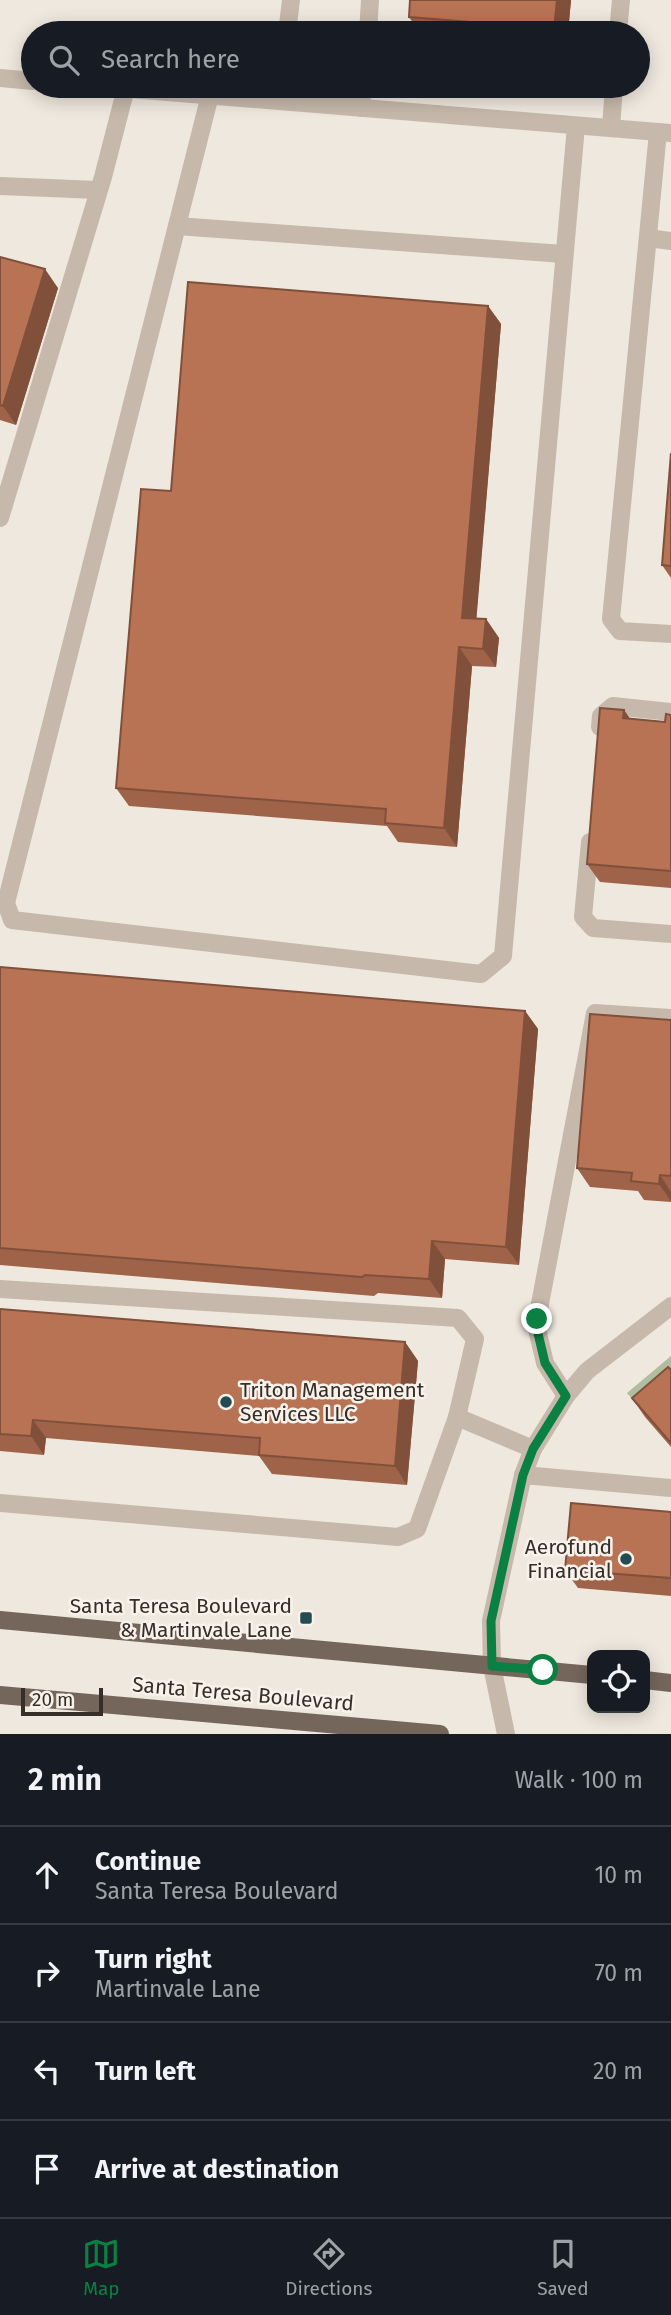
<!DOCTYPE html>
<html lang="en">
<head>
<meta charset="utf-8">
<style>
	:root { --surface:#171b24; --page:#242831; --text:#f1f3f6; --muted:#9ea1a6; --line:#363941; --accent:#0b8043 }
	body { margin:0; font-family:"Fira Sans",sans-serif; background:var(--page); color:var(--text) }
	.controls { position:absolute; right:21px; bottom:21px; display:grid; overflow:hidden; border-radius:14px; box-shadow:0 4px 18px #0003 }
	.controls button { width:63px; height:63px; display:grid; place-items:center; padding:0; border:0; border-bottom:2px solid var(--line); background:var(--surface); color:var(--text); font:35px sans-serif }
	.scale { position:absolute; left:21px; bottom:18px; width:82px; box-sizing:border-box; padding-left:7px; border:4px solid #352e29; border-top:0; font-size:19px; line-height:24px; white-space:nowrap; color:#352e29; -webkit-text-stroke:5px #f8f2ea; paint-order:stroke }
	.stop { position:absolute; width:21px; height:21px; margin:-16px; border:5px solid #0b8043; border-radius:50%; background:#fff }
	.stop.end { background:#0b8043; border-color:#fff; box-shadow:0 2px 7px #0008 }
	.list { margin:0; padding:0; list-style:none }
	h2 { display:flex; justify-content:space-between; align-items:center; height:91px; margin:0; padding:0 28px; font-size:30px }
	h2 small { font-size:23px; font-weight:400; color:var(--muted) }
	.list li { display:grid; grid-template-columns:46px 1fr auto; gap:21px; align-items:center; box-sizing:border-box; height:98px; padding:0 28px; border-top:2px solid var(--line) }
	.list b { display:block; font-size:26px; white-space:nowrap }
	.list p { margin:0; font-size:23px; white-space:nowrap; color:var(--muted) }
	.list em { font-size:23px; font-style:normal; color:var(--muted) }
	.icon { flex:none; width:38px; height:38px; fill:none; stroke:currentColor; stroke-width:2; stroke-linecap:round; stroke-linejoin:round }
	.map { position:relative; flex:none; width:671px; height:1734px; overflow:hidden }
	.search { position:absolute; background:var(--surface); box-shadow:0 4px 18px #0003; left:21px; right:21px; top:21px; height:77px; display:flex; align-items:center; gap:18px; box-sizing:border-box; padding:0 24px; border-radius:38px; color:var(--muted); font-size:26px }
	.sheet { height:483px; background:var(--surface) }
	nav { display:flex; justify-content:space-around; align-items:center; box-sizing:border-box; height:98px; border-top:2px solid var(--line); background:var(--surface); font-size:19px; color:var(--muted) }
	nav a { display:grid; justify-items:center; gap:4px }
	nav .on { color:var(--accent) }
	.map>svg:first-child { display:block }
	.green { fill:#b1bd9f }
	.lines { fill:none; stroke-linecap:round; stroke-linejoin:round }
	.minor { stroke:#c6b9ab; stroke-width:18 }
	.major { stroke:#75665c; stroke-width:18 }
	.wall { fill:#9e6348 }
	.shaded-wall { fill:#81503b }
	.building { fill:#b87354; stroke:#81503b; stroke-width:2 }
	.route { stroke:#0b8043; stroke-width:9 }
	.poi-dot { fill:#244b51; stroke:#f8f2ea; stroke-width:2.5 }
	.labels { text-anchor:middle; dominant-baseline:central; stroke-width:5; stroke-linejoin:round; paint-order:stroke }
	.poi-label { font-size:21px; fill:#352e29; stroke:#f8f2ea; text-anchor:end }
	.street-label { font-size:21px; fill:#352e29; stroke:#f8f2ea }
</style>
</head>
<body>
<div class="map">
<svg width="671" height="1734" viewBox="0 0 671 1734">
	<rect width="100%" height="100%" fill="#efe8de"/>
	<!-- green -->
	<polygon class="green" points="671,1356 671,1394 646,1416 627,1393"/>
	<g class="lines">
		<!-- minor -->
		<g class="minor">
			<polyline points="287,33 291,0"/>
			<polyline points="368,33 370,0"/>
			<polyline points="618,33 621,0"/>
			<polyline points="0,78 33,81"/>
			<polyline points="93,86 671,133"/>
			<polyline points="210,95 6,903 12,920 481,974 503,956 576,126"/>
			<polyline points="361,108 363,86"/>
			<polyline points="611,128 614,86"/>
			<polyline points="658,132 611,619 620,631 671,634"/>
			<polyline points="0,186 98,190"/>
			<polyline points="177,226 564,254"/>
			<polyline points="648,238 671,241"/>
			<polyline points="0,518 103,177 126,88"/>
			<polyline points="600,727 601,716 613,706 671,712"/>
			<polyline points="590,842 583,917 593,928 671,934"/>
			<polyline points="0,1289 458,1318 475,1339 457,1417 417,1529 398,1537 0,1503"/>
			<polyline points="566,1396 545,1363 536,1325 595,1013 671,1018"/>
			<polyline points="457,1417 533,1449"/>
			<polyline points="523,1475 671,1488"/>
			<polyline points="506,1734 492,1666 491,1621 523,1475 533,1449 566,1396 587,1371 671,1306"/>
		</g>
		<!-- major -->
		<g class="major">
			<polyline points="0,1620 592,1675"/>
			<polyline points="645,1680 671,1683"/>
			<polyline points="0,1695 440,1734"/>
		</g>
	</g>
	<!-- wall -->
	<g class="wall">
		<polygon points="410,0 571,0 568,33 420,33 409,17"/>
		<polygon points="0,257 58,288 16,425 0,420"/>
		<polygon points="488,306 501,324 476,619 486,619 499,638 496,667 472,666 457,847 398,842 387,826 129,806 116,788 171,491"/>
		<polygon points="671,453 671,578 662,565"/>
		<polygon points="624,710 630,719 665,722 671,715 671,888 600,882 587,864"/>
		<polygon points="0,967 525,1011 538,1029 519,1265 445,1259 442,1298 378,1293 374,1296 0,1265"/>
		<polygon points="671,1020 671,1202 644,1200 638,1191 590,1187 577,1168"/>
		<polygon points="0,1309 405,1342 418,1361 407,1485 272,1474 259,1456 46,1438 44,1455 0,1451"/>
		<polygon points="671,1370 671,1447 645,1417 632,1398"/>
		<polygon points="671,1512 671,1596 578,1588 565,1570"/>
	</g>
	<!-- shaded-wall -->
	<g class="shaded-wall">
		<polygon points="557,0 571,0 568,33 558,33 554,29"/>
		<polygon points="45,269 58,288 16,425 3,406"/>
		<polygon points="488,306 501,324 475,636 462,618"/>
		<polygon points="486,619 499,638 496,667 483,649"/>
		<polygon points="459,647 472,666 457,847 444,828"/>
		<polygon points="624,710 637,729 623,718"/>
		<polygon points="525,1011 538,1029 519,1265 506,1247"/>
		<polygon points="660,1175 671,1192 671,1201 659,1184"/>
		<polygon points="432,1241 445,1259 442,1298 429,1279"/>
		<polygon points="405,1342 418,1361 407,1485 395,1466"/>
		<polygon points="33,1420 46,1438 44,1455 31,1436"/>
	</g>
	<!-- building -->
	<g class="building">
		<polygon points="410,0 557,0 554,29 409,17"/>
		<polygon points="0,257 45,269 3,406 0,405"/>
		<polygon points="188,282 488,306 462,618 486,619 483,649 459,647 444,828 385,823 386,809 116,788 141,489 171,491"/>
		<polygon points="671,453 671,566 662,565"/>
		<polygon points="600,708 624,710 623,718 665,722 666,714 671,715 671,871 587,864"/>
		<polygon points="0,967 525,1011 506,1247 432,1241 429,1279 365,1275 362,1277 0,1248"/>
		<polygon points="590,1014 671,1020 671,1176 660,1175 659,1184 631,1181 632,1173 577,1168"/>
		<polygon points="0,1309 405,1342 395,1466 259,1455 260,1438 33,1420 31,1436 0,1434"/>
		<polygon points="668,1367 671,1370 671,1443 632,1398"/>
		<polygon points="571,1503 671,1512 671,1578 565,1570"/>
	</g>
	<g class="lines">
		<!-- route -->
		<polyline class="route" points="537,1319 536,1325 545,1363 566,1396 533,1449 523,1475 491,1621 492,1666 543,1670"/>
	</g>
	<!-- markers -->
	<g class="poi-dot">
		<circle cx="226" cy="1402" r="7"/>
		<circle cx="626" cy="1559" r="7"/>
		<rect x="299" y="1611" width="14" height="14" rx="3.5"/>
	</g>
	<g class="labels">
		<!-- poi labels -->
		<g class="poi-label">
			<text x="240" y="1390" text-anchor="start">Triton Management<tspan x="240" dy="24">Services LLC</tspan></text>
			<text x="612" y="1547">Aerofund<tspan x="612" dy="24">Financial</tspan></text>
			<text x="292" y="1606">Santa Teresa Boulevard<tspan x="292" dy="24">&amp; Martinvale Lane</tspan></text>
		</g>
		<!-- street labels -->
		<g class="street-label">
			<text transform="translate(243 1694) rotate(5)">Santa Teresa Boulevard</text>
		</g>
	</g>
</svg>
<div class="controls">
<button><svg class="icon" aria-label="locate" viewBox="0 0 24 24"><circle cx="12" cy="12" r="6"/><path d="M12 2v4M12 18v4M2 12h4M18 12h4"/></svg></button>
</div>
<div class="scale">20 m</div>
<div class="stop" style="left:543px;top:1670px"></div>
<div class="stop end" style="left:537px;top:1319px"></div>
<div class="search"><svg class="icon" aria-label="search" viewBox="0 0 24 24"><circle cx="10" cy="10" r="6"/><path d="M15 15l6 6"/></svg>Search here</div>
</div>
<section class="sheet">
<h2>2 min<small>Walk · 100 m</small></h2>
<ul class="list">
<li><svg class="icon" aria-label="ahead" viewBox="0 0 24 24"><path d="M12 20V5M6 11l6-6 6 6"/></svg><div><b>Continue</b><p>Santa Teresa Boulevard</p></div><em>10 m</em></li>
<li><svg class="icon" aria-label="right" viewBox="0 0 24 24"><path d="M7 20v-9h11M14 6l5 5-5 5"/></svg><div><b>Turn right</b><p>Martinvale Lane</p></div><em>70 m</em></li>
<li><svg class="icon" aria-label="left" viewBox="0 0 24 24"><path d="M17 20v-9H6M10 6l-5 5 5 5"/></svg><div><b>Turn left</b></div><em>20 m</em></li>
<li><svg class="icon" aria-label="arrive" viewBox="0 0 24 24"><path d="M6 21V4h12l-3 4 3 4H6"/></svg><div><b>Arrive at destination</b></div></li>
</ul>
</section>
<nav>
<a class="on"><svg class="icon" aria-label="map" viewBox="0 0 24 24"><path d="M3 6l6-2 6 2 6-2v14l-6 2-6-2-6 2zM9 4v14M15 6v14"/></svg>Map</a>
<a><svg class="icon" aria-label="directions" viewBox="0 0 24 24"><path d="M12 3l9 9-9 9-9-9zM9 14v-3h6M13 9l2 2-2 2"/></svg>Directions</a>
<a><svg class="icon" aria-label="saved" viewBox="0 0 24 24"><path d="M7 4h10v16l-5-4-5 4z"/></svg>Saved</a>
</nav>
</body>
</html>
